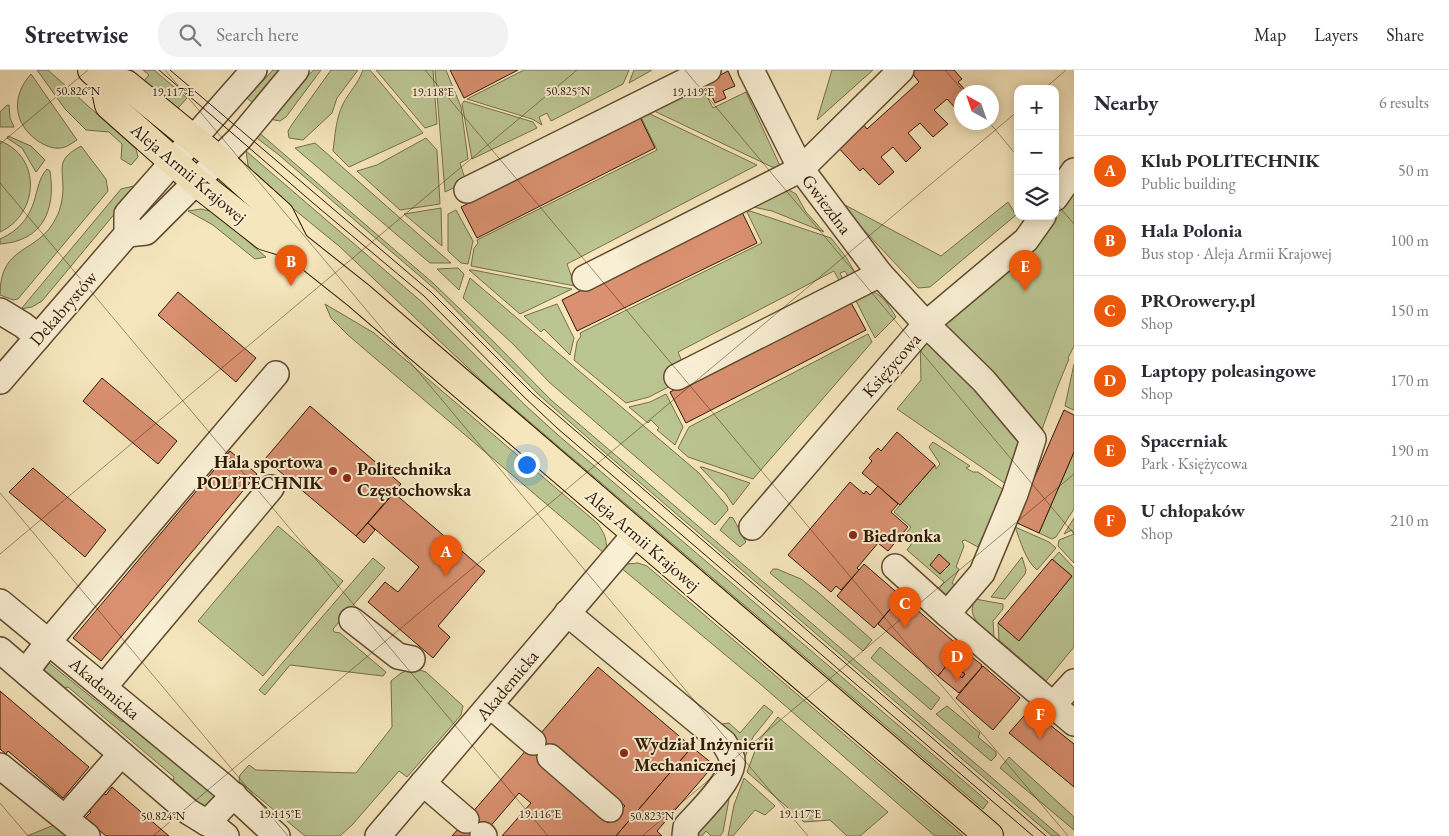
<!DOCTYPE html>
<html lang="en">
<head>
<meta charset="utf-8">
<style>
	:root { --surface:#fff; --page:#f2f2f3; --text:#2b2b33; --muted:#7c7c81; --line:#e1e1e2; --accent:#ea580c }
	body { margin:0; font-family:"EB Garamond",serif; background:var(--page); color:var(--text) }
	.controls { position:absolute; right:15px; top:15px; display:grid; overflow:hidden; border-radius:10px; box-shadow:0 2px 12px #0003 }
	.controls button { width:45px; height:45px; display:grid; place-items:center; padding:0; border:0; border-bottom:1px solid var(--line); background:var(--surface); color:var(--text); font:25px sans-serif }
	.compass { position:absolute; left:954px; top:15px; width:45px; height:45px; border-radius:50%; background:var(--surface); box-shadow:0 2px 12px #0003; rotate:320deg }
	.you { position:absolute; left:526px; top:394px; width:18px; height:18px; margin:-12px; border:4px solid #fff; border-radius:50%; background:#1a73e8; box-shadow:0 0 0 8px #1a73e833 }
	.badge { display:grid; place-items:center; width:32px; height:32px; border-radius:50%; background:var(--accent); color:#fff; font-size:16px; font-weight:700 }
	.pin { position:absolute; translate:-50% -41px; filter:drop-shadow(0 1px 2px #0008) }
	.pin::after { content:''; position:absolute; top:26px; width:18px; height:15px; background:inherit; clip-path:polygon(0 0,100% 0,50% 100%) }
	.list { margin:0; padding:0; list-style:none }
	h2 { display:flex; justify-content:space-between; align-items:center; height:65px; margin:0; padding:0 20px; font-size:21px }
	h2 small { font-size:16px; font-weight:400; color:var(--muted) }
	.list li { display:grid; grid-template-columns:32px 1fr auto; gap:15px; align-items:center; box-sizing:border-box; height:70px; padding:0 20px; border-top:1px solid var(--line) }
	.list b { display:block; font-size:19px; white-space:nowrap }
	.list p { margin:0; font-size:16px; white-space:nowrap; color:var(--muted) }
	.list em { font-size:16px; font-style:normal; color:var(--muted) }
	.icon { flex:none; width:28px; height:28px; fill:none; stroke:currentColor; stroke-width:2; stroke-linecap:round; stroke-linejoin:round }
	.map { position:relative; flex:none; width:1074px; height:766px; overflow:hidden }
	header { display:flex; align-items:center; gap:30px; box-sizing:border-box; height:70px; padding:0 25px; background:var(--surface); border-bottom:1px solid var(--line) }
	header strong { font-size:24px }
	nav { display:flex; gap:28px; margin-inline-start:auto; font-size:18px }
	.search { width:350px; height:45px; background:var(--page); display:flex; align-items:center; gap:12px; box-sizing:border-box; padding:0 18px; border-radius:20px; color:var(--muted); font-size:19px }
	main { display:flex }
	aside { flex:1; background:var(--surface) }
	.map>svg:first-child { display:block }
	.green { fill:#bbc592; stroke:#766e4a }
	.building { fill:#da9171; stroke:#301701; fill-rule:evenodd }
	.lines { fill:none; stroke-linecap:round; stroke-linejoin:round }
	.minor-casing { stroke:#624b30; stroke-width:28 }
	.major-casing { stroke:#301701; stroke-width:30 }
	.minor { stroke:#f9efd4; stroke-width:25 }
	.major { stroke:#f6e6bd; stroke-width:28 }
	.tram { stroke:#301701; stroke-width:1 }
	.ticks { fill:none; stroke:#301701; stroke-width:1; stroke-opacity:0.45 }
	.poi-dot { fill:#8f2418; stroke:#f9efd4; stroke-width:2 }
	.labels { text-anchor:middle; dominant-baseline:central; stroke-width:4; stroke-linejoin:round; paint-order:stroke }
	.street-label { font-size:18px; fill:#301701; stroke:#f9efd4 }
	.poi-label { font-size:18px; font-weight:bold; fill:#301701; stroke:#f9efd4; text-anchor:start }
	.ticks-label { font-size:12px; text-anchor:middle; fill:#301701; stroke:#f9efd4; stroke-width:4; stroke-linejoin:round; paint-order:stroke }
</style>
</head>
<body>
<header>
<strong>Streetwise</strong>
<div class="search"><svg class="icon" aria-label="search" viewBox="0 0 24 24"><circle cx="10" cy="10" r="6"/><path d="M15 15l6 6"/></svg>Search here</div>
<nav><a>Map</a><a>Layers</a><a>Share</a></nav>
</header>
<main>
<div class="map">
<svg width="1074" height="766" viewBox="0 0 1074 766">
	<rect width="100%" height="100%" fill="#f6e6bd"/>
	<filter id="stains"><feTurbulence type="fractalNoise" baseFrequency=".004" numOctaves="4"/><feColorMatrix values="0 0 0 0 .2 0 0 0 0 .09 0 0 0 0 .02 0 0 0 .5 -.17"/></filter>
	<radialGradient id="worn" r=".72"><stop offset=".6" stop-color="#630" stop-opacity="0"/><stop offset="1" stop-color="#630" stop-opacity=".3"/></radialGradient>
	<!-- green -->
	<g class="green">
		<polygon points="37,0 48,0 136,79 138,87 131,95 121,89 122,74 109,62 86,60 65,39"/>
		<polygon points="125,0 143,12 149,5 143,0 154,0 187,28 178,38 169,36"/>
		<polygon points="273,0 282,0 254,34 247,28"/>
		<polygon points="314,0 321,0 286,47 280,51 269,49 285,25"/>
		<polygon points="331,0 358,0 337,28 332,43 303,70 289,68 288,61 293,53"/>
		<path d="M363,0H370L423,63L349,97L333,81C335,65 336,48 343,34C349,22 358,14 363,0Z"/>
		<polygon points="376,0 433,0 437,54 425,58"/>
		<polygon points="435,0 446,0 461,37 468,89 460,93 466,112 445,122"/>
		<polygon points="524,0 629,0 623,14 551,51 547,43 539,47 542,55 532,49 467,29"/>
		<polygon points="634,0 652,0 629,13"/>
		<polygon points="832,0 873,0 817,50"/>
		<path d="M31,4L77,70C72,73 66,78 60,78C52,79 44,75 38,71C13,54 11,26 31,4Z"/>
		<polygon points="701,15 713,38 746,22 781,98 772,97 652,40"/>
		<polygon points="464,31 533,52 537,58 472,89 462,34"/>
		<polygon points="7,35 9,35 10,48 14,57 0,57 0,42"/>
		<polygon points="648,43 757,95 567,194 575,216 471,196 474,178 478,173 477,170 657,80 641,47"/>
		<polygon points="256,60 433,213 493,271 551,330 1060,766 1052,766 596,375 538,324 436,220 279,85 253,65"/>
		<polygon points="8,66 31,76 45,90 36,102 22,78 7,68"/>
		<polygon points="426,68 437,80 440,134 400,140 357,101 377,95"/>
		<path d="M0,71C42,87 39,144 0,162Z"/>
		<polygon points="315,73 451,193 430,193 295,78"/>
		<path d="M81,76L106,109L108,121L18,229L13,230L0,225C0,173 38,185 56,148C61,139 63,127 63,117C62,94 58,89 81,76Z"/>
		<polygon points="246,81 423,233 526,336 558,365 979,724 988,732 983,739 483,312 339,176 258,110 248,95"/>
		<path d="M47,99L50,101C56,140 43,171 0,174V169C20,160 31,146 36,124C39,114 40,107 47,99Z"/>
		<polygon points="1074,111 1074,276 1068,288 1069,289 1057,318 1019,423 897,339 921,310 920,268 1055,146 1055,139"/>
		<polygon points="134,116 136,118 42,231 32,237 21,239 121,119"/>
		<polygon points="789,120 796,124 806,142 824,162 772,141 753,137"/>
		<polygon points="1008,132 1016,145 930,217 918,218 850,145 843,134 941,186"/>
		<polygon points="441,138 442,176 404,144"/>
		<polygon points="201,139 214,142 266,187 255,189 213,155 188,141"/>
		<polygon points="456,140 473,171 468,194 461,193 448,181 448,144"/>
		<polygon points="750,141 831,168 846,187 857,206 852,213 845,201 840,203 846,216 843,218 834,201 678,282 683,294 678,312 649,327 626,333 574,290 577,272 581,266 580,263 762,173 747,142"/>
		<polygon points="458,198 464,204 459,220 437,199"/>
		<polygon points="469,200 473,200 572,219 520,244"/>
		<polygon points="470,208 699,403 727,436 728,440 715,455 549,312 513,274 463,228"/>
		<path d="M870,221C883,224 889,236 896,247L875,268L855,229Z"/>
		<path d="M325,234L374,263L597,453C604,462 609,472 605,484L349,266L331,248Z"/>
		<polygon points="557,234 574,268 570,285 544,259 541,262 524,246"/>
		<polygon points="868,264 872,272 753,409 688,387 678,378 689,357"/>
		<polygon points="1074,294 1074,340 1065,336"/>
		<polygon points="666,324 683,357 675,375 657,360 659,358 651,350 648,353 629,337 650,332"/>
		<path d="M933,372L970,396L966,398L973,402H978L1004,420L978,477L965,470L962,471L964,476L956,497L959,499L952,513L957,517C951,524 946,526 936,523L944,512L907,480L915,469L907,462L911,457L894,442L935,395L936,399L940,394L929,377Z"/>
		<polygon points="1074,382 1074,439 1056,467 1052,469 1039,463"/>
		<polygon points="700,397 702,397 750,413 733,435 726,424"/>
		<polygon points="730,447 733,448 746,472 740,477 720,460"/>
		<polygon points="1074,448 1074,493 1058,476 1059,470 1074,464 1072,460 1064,464"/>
		<polygon points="278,456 343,511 263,606 198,551"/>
		<path d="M1015,457L1049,472L1056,478L1037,500C1025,490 1021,472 1015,457Z"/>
		<polygon points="1059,482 1074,498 1074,577 1046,611 999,570 998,553 1020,570 1072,506 1052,490"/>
		<polygon points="1022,487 1026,500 1025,504 1005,529 991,527"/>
		<polygon points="373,488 385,498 333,559 334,562 340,563 386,602 383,606 290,595 265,625 259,620"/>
		<polygon points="638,493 647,496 963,766 935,766 759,613 620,497 627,494"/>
		<polygon points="773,499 777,499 801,509 819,523 872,570 863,581 770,503"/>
		<path d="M975,529L1003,534V539L993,551L994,567C981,555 966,548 975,529Z"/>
		<polygon points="880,577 940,628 931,640 871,588"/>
		<polygon points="42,587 122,652 126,648 218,724 206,739 170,720 174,707 68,617 54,621 37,597"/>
		<polygon points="414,598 426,602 463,636 461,645 407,707 399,701 353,754 340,766 305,766 239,711 240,705 249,695 256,700 356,703 392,657 391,611 401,603"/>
		<polygon points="764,635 773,642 753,667 747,682 729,729 723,762 720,766 711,766 706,761 702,766 691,766 724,722 721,654 729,653 740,663"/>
		<polygon points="947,636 980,663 978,667 996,682 996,686 991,691 936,644"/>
		<polygon points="778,647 888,742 860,766 847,766 830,750 804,752 747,702 759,670"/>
		<polygon points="1009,687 1074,747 1074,760 1000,698"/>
		<polygon points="744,708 775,736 765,745 755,740 733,766 728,766 734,735"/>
		<polygon points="59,753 75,766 27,766"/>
	</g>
	<!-- building -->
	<g class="building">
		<polygon points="450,0 518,0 464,28"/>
		<polygon points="915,0 954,0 962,9 958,12 967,22 962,22 962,42 960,43 947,29 934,40 948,54 933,67 920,53 908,63 921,78 906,92 893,77 881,87 894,102 879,115 863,98 860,101 834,73 860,50 867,59 919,12 912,3"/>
		<polygon points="728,1 735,16 723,21 726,28 715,33 705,13"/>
		<polygon points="640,47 655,78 477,168 461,137"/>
		<polygon points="741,140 757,173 577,261 562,230"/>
		<polygon points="178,222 256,288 236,312 158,245"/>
		<polygon points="849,229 866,260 686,353 670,322"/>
		<polygon points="102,308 177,371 158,394 83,331"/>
		<polygon points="310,336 401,414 356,466 265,389"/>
		<polygon points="1064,340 1074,345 1074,382 1039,463 1015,452"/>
		<polygon points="897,362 935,395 900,435 862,403 872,391 869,388 878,378 881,381"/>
		<polygon points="230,381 257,404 101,591 73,568"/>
		<polygon points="33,398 106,460 85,487 9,422"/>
		<polygon points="850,412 864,424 866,421 870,425 878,416 898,434 891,442 908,457 888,481 878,473 857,498 859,500 841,520 836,516 831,522 788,485"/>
		<polygon points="394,423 485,501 438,556 450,567 433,588 368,532 385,512 398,522 419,497 368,453"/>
		<polygon points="368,453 375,460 364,473 356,466"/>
		<polygon points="939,484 950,494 940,504 930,495"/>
		<polygon points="1052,489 1072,506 1019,571 998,553"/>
		<polygon points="864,494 901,526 874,558 837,526"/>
		<polygon points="901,526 968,584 963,590 966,593 960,600 965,604 962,608 947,595 938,606 878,554"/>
		<polygon points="968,584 982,595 981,598 959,623 938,606 947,595 962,608 965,604 960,600 966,593 963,590"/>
		<polygon points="983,596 1020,628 993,660 956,628"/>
		<path d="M598,597L692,677L616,766H502L531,733L519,723L482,766H452ZM557,678L625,736L608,753L594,741Z"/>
		<polygon points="0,621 89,697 63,728 8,681 6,684 0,679"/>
		<polygon points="1030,639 1074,674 1074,717 1009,663"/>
		<polygon points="692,677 714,695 657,761 662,766 616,766"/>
		<polygon points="112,717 169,766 106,766 85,748 91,742 82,735 97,718 106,725"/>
	</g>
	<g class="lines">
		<!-- minor casing -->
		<g class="minor-casing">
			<g id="minor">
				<polyline points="751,0 801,99 880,204 926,254 984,311 1033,369 1015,424 982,503 947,544 1074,653"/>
				<polyline points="467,120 708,0"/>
				<polyline points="1055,128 1074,101"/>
				<polyline points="127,164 146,162 239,69 296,0"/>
				<polyline points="585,208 801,99 901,0"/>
				<polyline points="0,241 23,255 38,267"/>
				<polyline points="677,307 880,204"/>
				<polyline points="0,311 127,164 127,144 254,0"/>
				<polyline points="752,457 926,254 1026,170 1043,146"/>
				<polyline points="895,497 947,544"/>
				<polyline points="0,532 223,716 277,766"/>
				<path d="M567,543L724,673C728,680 733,686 732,694C729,714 699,742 686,757L685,766"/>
				<polyline points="352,550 398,586 412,589"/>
				<polyline points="0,580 28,604"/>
				<polyline points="104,617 271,418"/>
				<polyline points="490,635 533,672"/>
				<polyline points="1053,635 1074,612"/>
				<polyline points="550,687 610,739"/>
				<polyline points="0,696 87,766"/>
				<polyline points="423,713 466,750"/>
				<polyline points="234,725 207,753 189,742 28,604 27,600 49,571 276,304"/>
				<polyline points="66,747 121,684"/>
				<polyline points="207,753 214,756 226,766"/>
				<polyline points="483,765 484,766"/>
				<polyline points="378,766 636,463"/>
			</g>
		</g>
		<!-- major casing -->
		<g class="major-casing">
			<g id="major">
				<polyline points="92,0 104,11 126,14 219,90 280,145 295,175"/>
				<polyline points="104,11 109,35 196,112 265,166 295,175 358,225 989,766"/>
			</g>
		</g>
		<!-- minor -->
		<use href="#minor" class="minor"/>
		<!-- major -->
		<use href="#major" class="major"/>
		<!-- tram -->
		<g class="tram">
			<polyline points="159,0 313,133 424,226 523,326 557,358 1033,766"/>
			<polyline points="170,0 432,223 533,324 1046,766"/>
		</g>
	</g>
	<!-- ticks -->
	<path class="ticks" d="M165,0L808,766M425,0L1068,766M685,0L1074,464M945,0L964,22M1044,19L1066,0M989,52L1018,87M0,74L88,0M0,113L548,766M1055,132L1074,154M0,423L288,766M0,484L577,0M0,733L28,766M153,766L1018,41M642,766L1074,404"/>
	<!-- markers -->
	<g class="poi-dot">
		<circle cx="333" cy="401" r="5"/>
		<circle cx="347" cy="408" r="5"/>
		<circle cx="853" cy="465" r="5"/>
		<circle cx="624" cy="683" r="5"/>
	</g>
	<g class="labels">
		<!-- street labels -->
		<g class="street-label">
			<text transform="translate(189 103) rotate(40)">Aleja Armii Krajowej</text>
			<text transform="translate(827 134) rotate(53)">Gwiezdna</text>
			<text transform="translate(63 238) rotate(-49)">Dekabrystów</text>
			<text transform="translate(891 295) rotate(-49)">Księżycowa</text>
			<text transform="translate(643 470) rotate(41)">Aleja Armii Krajowej</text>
			<text transform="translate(507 615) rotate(-50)">Akademicka</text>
			<text transform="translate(105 618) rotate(40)">Akademicka</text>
		</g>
		<!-- poi labels -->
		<g class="poi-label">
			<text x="323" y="391" text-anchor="end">Hala sportowa<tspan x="323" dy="21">POLITECHNIK</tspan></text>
			<text x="357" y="398">Politechnika<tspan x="357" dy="21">Częstochowska</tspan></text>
			<text x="863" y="465">Biedronka</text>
			<text x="634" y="673">Wydział Inżynierii<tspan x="634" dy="21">Mechanicznej</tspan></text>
		</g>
	</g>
	<g class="ticks-label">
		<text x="78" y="25">50.826°N</text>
		<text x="568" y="25">50.825°N</text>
		<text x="693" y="26">19.119°E</text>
		<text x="173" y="26">19.117°E</text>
		<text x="433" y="26">19.118°E</text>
		<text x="280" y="748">19.115°E</text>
		<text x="540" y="748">19.116°E</text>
		<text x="800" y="748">19.117°E</text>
		<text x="163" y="750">50.824°N</text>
		<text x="652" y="750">50.823°N</text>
	</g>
	<rect width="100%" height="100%" filter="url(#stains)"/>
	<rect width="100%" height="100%" fill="url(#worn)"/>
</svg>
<div class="controls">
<button>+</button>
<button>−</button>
<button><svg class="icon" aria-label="layers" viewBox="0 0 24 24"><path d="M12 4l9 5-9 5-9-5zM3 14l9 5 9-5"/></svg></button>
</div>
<svg class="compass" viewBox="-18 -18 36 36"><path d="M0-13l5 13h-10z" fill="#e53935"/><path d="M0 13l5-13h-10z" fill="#7c7c81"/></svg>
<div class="you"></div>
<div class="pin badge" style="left:446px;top:506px">A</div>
<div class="pin badge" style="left:291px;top:216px">B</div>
<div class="pin badge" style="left:905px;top:558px">C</div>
<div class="pin badge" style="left:957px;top:611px">D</div>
<div class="pin badge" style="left:1025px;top:221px">E</div>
<div class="pin badge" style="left:1040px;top:669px">F</div>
</div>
<aside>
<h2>Nearby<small>6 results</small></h2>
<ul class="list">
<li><span class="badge">A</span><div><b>Klub POLITECHNIK</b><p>Public building</p></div><em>50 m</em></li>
<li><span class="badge">B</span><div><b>Hala Polonia</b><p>Bus stop · Aleja Armii Krajowej</p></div><em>100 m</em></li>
<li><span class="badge">C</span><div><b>PROrowery.pl</b><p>Shop</p></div><em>150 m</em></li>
<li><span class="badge">D</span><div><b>Laptopy poleasingowe</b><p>Shop</p></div><em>170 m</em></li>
<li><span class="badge">E</span><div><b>Spacerniak</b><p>Park · Księżycowa</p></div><em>190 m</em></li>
<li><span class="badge">F</span><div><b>U chłopaków</b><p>Shop</p></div><em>210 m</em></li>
</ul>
</aside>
</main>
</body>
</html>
